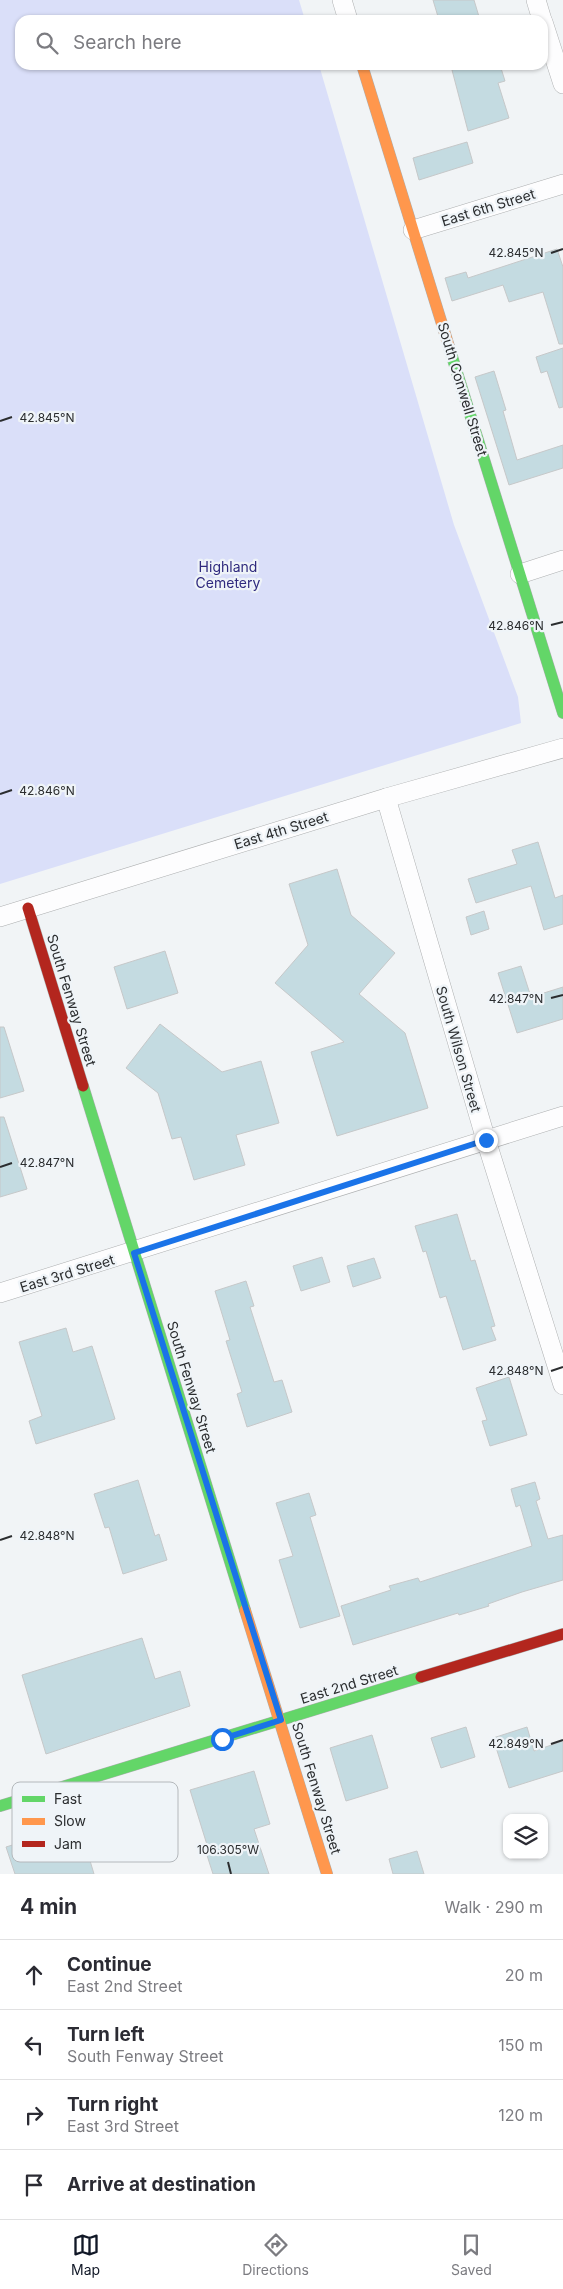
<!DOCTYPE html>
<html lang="en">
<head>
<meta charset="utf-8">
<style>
	:root { --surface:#fff; --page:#f2f2f3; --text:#2b2b33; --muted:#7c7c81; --line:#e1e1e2; --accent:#111827 }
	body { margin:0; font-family:Inter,sans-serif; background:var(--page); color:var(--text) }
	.controls { position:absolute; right:15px; bottom:15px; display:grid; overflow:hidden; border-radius:10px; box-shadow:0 1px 4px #0004 }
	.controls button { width:45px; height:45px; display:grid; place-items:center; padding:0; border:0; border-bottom:1px solid var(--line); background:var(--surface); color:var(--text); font:25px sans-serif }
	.stop { position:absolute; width:15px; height:15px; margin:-11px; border:4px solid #1a73e8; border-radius:50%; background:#fff }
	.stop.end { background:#1a73e8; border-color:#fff; box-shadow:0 1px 5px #0008 }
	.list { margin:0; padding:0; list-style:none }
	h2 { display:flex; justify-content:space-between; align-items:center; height:65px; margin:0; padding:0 20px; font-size:21px }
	h2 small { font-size:16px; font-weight:400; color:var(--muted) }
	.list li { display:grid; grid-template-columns:32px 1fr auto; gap:15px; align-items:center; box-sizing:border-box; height:70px; padding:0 20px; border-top:1px solid var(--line) }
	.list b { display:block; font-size:19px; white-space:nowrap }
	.list p { margin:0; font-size:16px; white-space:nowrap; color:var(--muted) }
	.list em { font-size:16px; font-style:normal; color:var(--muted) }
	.icon { flex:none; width:28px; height:28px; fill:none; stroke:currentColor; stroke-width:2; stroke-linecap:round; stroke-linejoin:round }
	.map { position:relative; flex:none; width:563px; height:1874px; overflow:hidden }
	.search { position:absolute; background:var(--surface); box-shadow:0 1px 4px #0004; left:15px; right:15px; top:15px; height:55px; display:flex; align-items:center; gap:12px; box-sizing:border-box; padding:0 18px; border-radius:15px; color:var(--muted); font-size:19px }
	.sheet { height:345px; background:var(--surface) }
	nav { display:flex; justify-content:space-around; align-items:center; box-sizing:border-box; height:70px; border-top:1px solid var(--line); background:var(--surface); font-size:14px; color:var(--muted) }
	nav a { display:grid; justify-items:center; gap:2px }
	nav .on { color:var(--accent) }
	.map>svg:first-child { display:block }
	.green { fill:#dadff9 }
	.building { fill:#c4dbe1; stroke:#c6c8c9 }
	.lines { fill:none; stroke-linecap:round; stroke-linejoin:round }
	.street-casing { stroke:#adafb0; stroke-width:20 }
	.fast-casing { stroke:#adafb0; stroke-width:12 }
	.slow-casing { stroke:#adafb0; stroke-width:12 }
	.jam-casing { stroke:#adafb0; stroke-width:12 }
	.street { stroke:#fdfdfe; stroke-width:19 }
	.fast { stroke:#63d668; stroke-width:11 }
	.slow { stroke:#ff974d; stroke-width:11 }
	.jam { stroke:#b3261e; stroke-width:11 }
	.route { stroke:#1a73e8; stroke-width:6 }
	.ticks { fill:none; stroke:#2b2d2f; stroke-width:2 }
	.labels { text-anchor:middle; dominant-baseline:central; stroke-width:4.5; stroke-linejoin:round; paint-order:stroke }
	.street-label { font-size:14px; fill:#2b2d2f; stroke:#eff4f8 }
	.park-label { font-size:14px; fill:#2f2a7e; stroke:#eff4f8 }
	.key { fill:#eff4f8; stroke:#b4b8bc; stroke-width:1 }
	.key-label { font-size:14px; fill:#2b2d2f }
	.ticks-label { font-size:12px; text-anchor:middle; fill:#2b2d2f; stroke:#eff4f8; stroke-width:4.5; stroke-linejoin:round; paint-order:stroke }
</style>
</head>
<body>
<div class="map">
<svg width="563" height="1874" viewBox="0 0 563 1874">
	<rect width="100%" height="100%" fill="#f1f4f6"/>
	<!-- green -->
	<polygon class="green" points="0,0 299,0 305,20 20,20 20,65 319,65 454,525 518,697 521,723 0,884"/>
	<!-- building -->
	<g class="building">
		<polygon points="433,0 474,0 480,20 439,20"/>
		<polygon points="470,65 500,65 505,81 498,83 509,118 468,131 452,70"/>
		<polygon points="467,142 473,163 419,180 413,158"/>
		<polygon points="557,249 563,267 563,344 559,344 543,292 509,302 503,285 452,301 445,278 466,272 468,278"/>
		<polygon points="563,348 563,407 559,408 547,371 541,373 536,357"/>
		<polygon points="494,371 506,410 503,411 517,460 563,445 563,468 509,485 475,377"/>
		<polygon points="538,842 555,898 563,895 563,924 544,930 531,886 476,903 468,879 517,864 512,850"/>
		<polygon points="337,869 351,915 395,953 359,994 405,1033 428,1108 337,1136 311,1052 344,1042 275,983 308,945 289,884"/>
		<polygon points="484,911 489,929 471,935 466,917"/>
		<polygon points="165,951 178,993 127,1009 114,967"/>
		<polygon points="521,966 531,997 563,987 563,1019 517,1033 498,973"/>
		<polygon points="160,1024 222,1072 261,1061 279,1123 236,1135 245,1165 194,1180 181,1137 172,1139 158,1093 126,1068"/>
		<polygon points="0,1027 4,1027 24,1091 0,1098"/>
		<polygon points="0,1117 4,1117 27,1189 0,1197"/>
		<polygon points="457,1214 471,1261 475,1260 495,1326 491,1327 496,1340 463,1350 446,1296 440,1298 426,1251 423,1252 415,1226"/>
		<polygon points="322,1257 330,1282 301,1291 293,1266"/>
		<polygon points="374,1258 381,1278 353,1287 347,1266"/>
		<polygon points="246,1281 254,1306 250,1307 274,1382 282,1380 292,1412 247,1427 237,1394 242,1392 226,1341 230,1340 215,1291"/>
		<polygon points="66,1328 73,1352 92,1346 115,1419 36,1444 29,1421 42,1416 19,1342"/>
		<polygon points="509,1377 527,1435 490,1446 482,1421 487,1420 476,1388"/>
		<polygon points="138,1480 155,1536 159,1534 167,1560 123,1574 109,1527 105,1528 94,1494"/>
		<polygon points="535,1482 540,1499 536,1501 548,1539 563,1535 563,1580 522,1592 488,1604 489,1606 459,1615 458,1613 353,1645 341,1606 391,1590 389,1586 418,1578 420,1582 532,1546 520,1505 516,1507 511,1489"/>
		<polygon points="309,1493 316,1515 310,1517 340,1616 300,1628 279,1560 293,1556 276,1503"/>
		<polygon points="142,1638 155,1679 180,1671 190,1706 46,1754 22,1675"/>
		<polygon points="466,1727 475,1757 441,1768 431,1738"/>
		<polygon points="527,1727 534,1751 563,1741 563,1771 509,1788 493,1738"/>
		<polygon points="372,1735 388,1788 346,1801 330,1748"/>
		<polygon points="254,1771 270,1824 254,1829 269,1874 213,1874 205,1849 208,1848 190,1790"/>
		<polygon points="79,1824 94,1874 15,1874 6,1847"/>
		<polygon points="417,1851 424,1874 393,1874 389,1859"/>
	</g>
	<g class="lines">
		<!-- street casing -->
		<g class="street-casing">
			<g id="street">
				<polyline points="342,0 348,20"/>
				<polyline points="536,0 542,20"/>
				<polyline points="543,22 563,84"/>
				<polyline points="413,230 563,184"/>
				<polyline points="520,574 563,560"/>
				<polyline points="386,798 486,1140 563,1385"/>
				<polyline points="0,917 386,798 563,748"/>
				<polyline points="0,1293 563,1116"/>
			</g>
		</g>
		<!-- fast casing -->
		<g class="fast-casing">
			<g id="fast">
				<polyline points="450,350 563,713"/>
				<polyline points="83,1086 245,1610"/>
				<polyline points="0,1806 421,1677"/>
			</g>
		</g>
		<!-- slow casing -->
		<g class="slow-casing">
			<g id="slow">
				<polyline points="362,65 450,350"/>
				<polyline points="245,1610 327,1874"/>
			</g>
		</g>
		<!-- jam casing -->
		<g class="jam-casing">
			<g id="jam">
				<polyline points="28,908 83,1086"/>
				<polyline points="421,1677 563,1634"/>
			</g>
		</g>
		<!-- street -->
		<use href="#street" class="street"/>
		<!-- fast -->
		<use href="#fast" class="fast"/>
		<!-- slow -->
		<use href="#slow" class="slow"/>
		<!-- jam -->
		<use href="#jam" class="jam"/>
	</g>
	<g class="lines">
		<!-- route -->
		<polyline class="route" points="222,1739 281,1720 134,1253 486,1140"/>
	</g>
	<!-- ticks -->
	<path class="ticks" d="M551,253L563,249M0,421L12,417M551,625L563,622M0,794L12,790M551,998L563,995M0,1167L12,1163M551,1371L563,1367M0,1540L12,1536M551,1744L563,1740M228,1862L231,1874"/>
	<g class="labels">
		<!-- street labels -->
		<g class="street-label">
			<text transform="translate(488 207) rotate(-17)">East 6th Street</text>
			<text transform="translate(463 389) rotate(73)">South Conwell Street</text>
			<text transform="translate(281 830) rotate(-17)">East 4th Street</text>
			<text transform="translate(72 1000) rotate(73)">South Fenway Street</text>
			<text transform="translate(459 1049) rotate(74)">South Wilson Street</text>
			<text transform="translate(67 1273) rotate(-17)">East 3rd Street</text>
			<text transform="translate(192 1387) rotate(73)">South Fenway Street</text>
			<text transform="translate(349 1684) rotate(-17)">East 2nd Street</text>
			<text transform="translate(317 1788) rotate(73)">South Fenway Street</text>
		</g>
		<!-- park labels -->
		<g class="park-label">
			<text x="228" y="566">Highland<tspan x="228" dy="16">Cemetery</tspan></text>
		</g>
	</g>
	<!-- legend -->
	<rect x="12" y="1782" width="166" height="80" rx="8" class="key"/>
	<rect x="22" y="1796" width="23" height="6" fill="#63d668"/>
	<rect x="22" y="1818" width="23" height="7" fill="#ff974d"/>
	<rect x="22" y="1841" width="23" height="6" fill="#b3261e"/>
	<g class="key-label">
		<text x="54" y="1804">Fast</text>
		<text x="54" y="1826">Slow</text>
		<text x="54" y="1849">Jam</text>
	</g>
	<g class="ticks-label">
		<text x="516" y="257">42.845°N</text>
		<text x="47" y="422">42.845°N</text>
		<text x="516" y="630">42.846°N</text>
		<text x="47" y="795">42.846°N</text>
		<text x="516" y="1003">42.847°N</text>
		<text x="47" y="1167">42.847°N</text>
		<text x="516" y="1375">42.848°N</text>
		<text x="47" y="1540">42.848°N</text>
		<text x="516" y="1748">42.849°N</text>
		<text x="228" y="1854">106.305°W</text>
	</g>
</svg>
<div class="controls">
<button><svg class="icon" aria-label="layers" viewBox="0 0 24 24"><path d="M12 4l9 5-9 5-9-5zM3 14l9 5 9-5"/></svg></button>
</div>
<div class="stop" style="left:222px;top:1739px"></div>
<div class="stop end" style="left:486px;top:1140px"></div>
<div class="search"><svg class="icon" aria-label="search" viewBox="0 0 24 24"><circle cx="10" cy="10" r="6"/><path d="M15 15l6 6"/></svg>Search here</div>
</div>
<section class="sheet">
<h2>4 min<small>Walk · 290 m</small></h2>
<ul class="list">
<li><svg class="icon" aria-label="ahead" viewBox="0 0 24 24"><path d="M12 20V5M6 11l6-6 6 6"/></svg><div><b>Continue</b><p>East 2nd Street</p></div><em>20 m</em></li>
<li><svg class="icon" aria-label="left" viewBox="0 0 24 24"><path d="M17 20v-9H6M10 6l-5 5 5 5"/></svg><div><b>Turn left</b><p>South Fenway Street</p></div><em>150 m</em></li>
<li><svg class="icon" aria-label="right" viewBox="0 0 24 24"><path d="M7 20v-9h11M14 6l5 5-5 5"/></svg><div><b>Turn right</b><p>East 3rd Street</p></div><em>120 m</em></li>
<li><svg class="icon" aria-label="arrive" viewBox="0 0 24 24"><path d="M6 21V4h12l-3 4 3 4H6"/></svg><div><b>Arrive at destination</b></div></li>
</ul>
</section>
<nav>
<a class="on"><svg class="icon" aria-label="map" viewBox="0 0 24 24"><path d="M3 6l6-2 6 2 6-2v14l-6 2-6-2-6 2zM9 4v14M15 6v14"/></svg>Map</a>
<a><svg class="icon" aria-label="directions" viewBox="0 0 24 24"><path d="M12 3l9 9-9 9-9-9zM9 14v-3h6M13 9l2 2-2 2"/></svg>Directions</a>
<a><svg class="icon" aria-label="saved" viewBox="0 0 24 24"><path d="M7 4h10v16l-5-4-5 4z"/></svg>Saved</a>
</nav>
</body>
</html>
